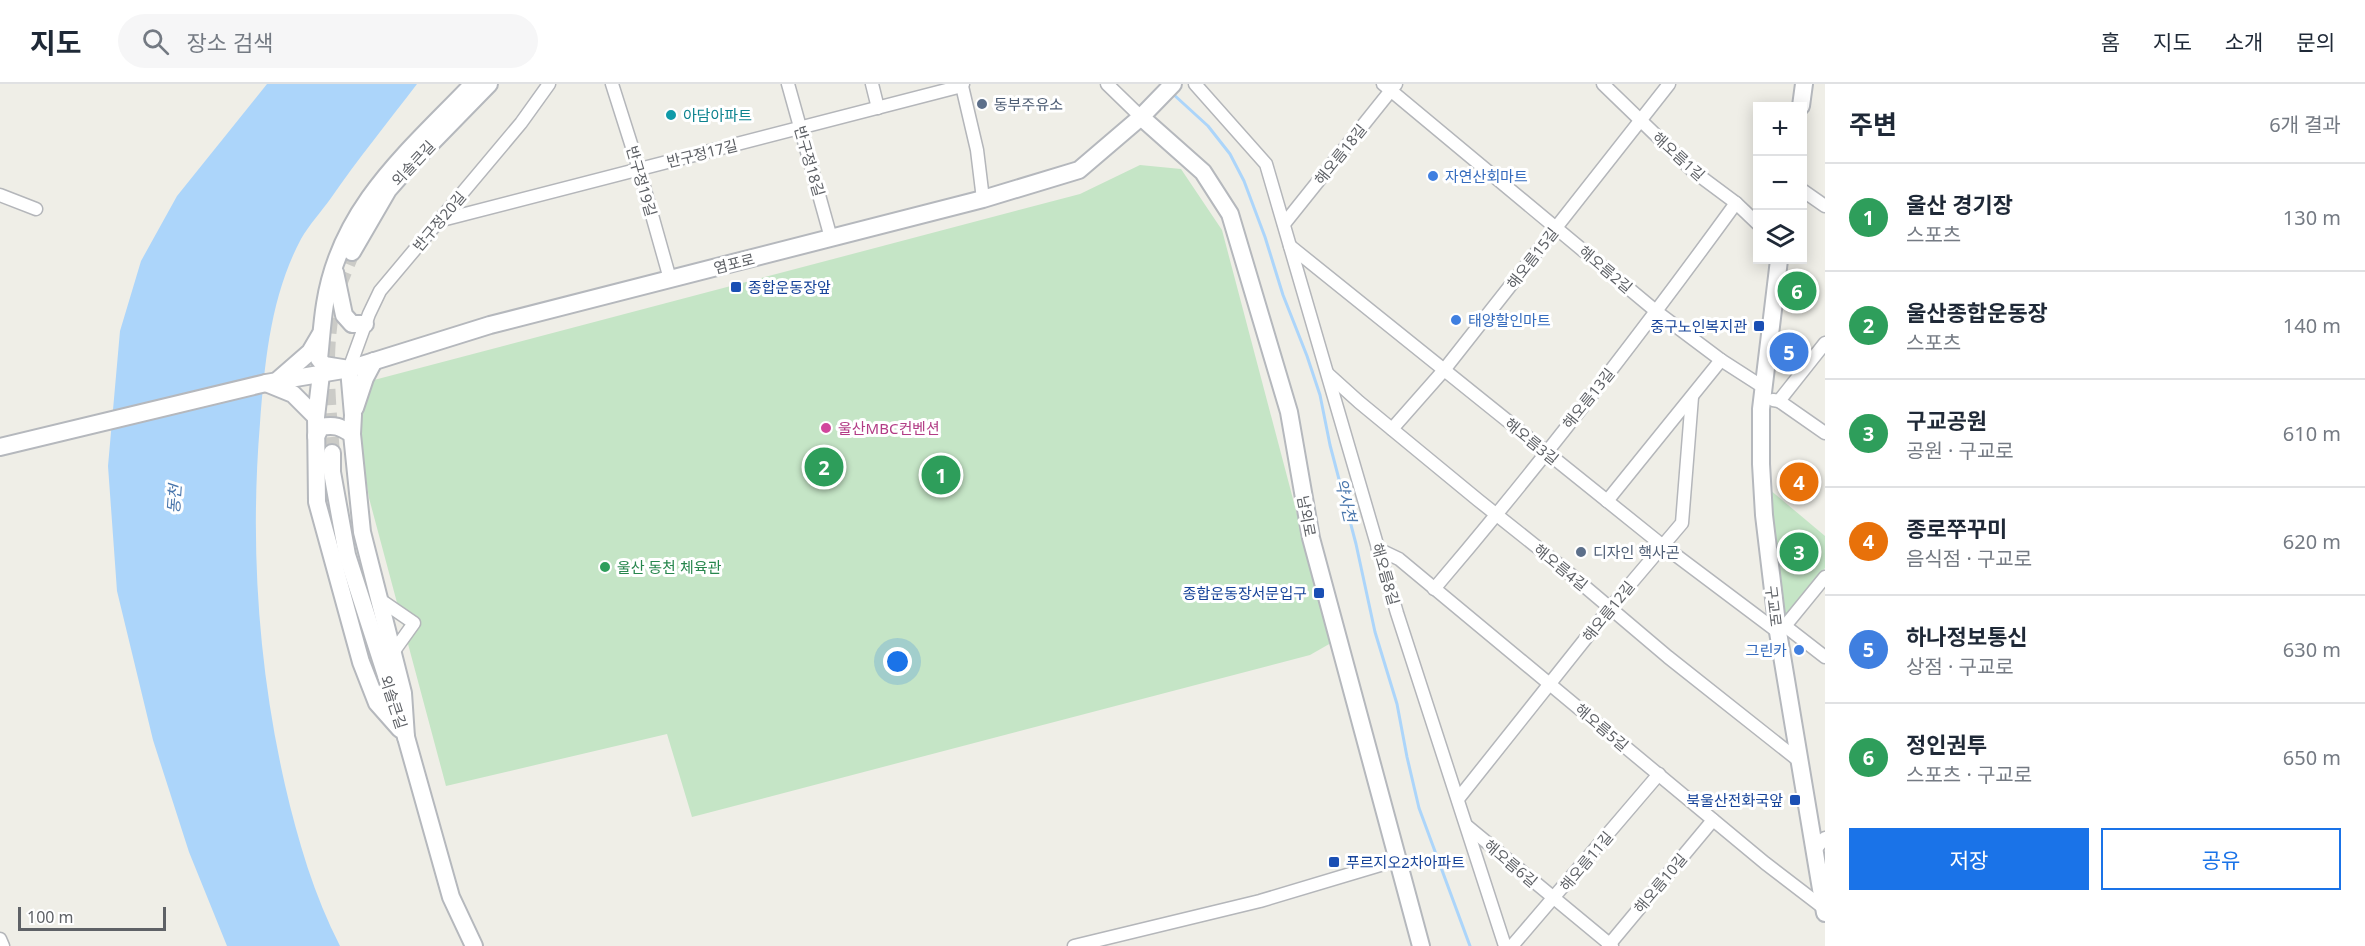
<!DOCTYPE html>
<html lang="ko">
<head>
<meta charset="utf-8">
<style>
	:root { --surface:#fff; --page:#f6f6f7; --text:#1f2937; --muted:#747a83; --line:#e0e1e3; --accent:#1a73e8 }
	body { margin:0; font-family:"Noto Sans","Noto Sans KR",sans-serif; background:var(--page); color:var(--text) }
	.controls { position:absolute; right:18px; top:18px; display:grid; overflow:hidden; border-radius:0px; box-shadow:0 3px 15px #0003 }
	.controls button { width:54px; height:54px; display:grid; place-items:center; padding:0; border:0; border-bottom:2px solid var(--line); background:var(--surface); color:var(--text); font:30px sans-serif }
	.scale { position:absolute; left:18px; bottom:15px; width:148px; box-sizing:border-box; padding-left:6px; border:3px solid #5e6166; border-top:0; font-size:16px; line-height:21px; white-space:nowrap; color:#5e6166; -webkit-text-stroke:4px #fff; paint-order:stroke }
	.you { position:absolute; left:898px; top:578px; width:21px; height:21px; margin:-15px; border:4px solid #fff; border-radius:50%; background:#1a73e8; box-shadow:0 0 0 9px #1a73e833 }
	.badge { display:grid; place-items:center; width:39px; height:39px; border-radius:50%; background:var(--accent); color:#fff; font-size:20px; font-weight:700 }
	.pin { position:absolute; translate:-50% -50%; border:3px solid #fff; box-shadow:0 2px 6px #0006 }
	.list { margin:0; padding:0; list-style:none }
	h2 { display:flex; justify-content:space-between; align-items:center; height:78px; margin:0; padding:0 24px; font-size:26px }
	h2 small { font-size:20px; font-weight:400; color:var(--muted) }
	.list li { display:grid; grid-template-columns:39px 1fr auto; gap:18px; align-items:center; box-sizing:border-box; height:108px; padding:0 24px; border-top:2px solid var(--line) }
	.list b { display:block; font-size:22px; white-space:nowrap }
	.list p { margin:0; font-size:20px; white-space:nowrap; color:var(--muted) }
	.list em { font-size:20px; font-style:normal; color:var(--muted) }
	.actions { display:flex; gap:12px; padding:18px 24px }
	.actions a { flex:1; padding:14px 0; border:2px solid var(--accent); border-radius:0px; text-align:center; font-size:21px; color:var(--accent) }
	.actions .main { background:var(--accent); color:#fff }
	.icon { flex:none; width:33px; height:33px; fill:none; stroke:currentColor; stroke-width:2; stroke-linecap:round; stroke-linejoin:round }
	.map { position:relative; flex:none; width:1825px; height:862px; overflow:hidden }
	header { display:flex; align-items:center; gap:36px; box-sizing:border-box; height:84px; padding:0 30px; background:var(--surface); border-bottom:2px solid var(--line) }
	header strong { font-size:28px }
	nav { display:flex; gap:33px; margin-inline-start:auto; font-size:21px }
	.search { width:420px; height:54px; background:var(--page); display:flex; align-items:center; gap:15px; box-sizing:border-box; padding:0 21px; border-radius:33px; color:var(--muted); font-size:22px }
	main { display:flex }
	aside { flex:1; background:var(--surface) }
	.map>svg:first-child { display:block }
	.green { fill:#c5e5c6 }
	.water { fill:#acd5fa }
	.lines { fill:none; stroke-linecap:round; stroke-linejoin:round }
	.stream { stroke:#acd5fa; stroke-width:3 }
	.secondary-tunnel { stroke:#cbcbc7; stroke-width:16; stroke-dasharray:16 8; stroke-linecap:butt }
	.street-casing { stroke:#b4b6ba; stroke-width:15 }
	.secondary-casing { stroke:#b5b8bd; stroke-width:20 }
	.street { stroke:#fff; stroke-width:12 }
	.secondary { stroke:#fff; stroke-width:16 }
	.service-dot { fill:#5c6f8a; stroke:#fff; stroke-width:2 }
	.culture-dot { fill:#0f9aa8; stroke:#fff; stroke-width:2 }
	.shop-dot { fill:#3f7fe0; stroke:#fff; stroke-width:2 }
	.transit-dot { fill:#1a4fb4; stroke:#fff; stroke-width:2 }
	.hotel-dot { fill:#d1479c; stroke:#fff; stroke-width:2 }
	.leisure-dot { fill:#2e9e5b; stroke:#fff; stroke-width:2 }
	.labels { text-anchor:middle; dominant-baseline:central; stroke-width:6; stroke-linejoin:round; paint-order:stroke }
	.service-label { font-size:15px; fill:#4e5e75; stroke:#fff; text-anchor:start }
	.culture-label { font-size:15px; fill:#0d838f; stroke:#fff; text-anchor:start }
	.street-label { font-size:15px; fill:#5e6166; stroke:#fff }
	.shop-label { font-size:15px; fill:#366cbe; stroke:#fff; text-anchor:start }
	.transit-label { font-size:15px; fill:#164399; stroke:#fff; text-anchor:end }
	.hotel-label { font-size:15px; fill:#b23c85; stroke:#fff; text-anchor:start }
	.leisure-label { font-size:15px; fill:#27864d; stroke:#fff; text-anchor:start }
	.water-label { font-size:16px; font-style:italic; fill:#4976ac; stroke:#fff }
</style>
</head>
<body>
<header>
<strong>지도</strong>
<div class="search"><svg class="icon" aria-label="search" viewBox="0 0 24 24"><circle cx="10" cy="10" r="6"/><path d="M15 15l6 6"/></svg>장소 검색</div>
<nav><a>홈</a><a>지도</a><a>소개</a><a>문의</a></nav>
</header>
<main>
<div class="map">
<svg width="1825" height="862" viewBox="0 0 1825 862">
	<rect width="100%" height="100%" fill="#efeee7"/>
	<!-- green -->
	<g class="green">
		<polygon points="1140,81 1181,85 1222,146 1331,559 1310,571 692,733 667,650 446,702 369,414 359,351 360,330 368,304 374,296 1080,110"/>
		<polygon points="1769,405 1825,452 1825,484 1783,540"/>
	</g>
	<!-- water -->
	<path class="water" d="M267,0H417C388,38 358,75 331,114C321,128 309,141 301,155C271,211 265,276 260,339C250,460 258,582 285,701C298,757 314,811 340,862H227L189,768L153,656L117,507L108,382L120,247L141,177L177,112Z"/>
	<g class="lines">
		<!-- stream -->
		<polyline class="stream" points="1173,10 1208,42 1230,70 1244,97 1265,153 1283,211 1307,272 1320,311 1330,361 1356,460 1375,548 1397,620 1407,673 1419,724 1470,862"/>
		<!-- secondary-tunnel -->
		<path class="secondary-tunnel" d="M332,369C328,319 322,265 334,216C338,200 346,184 352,168"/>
		<!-- street casing -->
		<g class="street-casing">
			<g id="street">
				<polyline points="612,0 639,85 670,195"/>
				<polyline points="788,0 831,154"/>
				<polyline points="872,0 878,24"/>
				<polyline points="963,0 962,2 977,66 983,115"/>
				<polyline points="1107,0 1141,33"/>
				<polyline points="1195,0 1266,80 1397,529 1505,862"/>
				<polyline points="1383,0 1657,228 1721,276 1763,303"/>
				<polyline points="1603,0 1693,87 1736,119 1758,140"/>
				<polyline points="1802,106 1825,122"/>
				<polyline points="0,111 36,125"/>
				<polyline points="442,136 962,2"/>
				<polyline points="1284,140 1396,0"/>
				<polyline points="1290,162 1657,457 1778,548 1785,542 1825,493"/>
				<polyline points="349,285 369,230 380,207 521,39 549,0"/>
				<polyline points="1328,290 1359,318 1478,416 1557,479 1668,573 1798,676"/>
				<polyline points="1773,316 1779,317 1825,349"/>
				<polyline points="1779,317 1825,259"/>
				<polyline points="1392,345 1444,286 1669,0"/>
				<polyline points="1607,417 1721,276"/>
				<polyline points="1378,465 1399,475 1765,779 1825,825"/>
				<path d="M1434,505C1540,381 1640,251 1736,119"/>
				<polyline points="379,515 414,539 394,567"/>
				<polyline points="1785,542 1825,573"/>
				<polyline points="1458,715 1610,524 1682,439 1692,313"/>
				<polyline points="1467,742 1612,862"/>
				<polyline points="1814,767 1825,754"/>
				<polyline points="0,855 3,862"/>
				<polyline points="1074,862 1260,817 1397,776"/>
				<polyline points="1512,862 1659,690"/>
				<polyline points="1608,862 1713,736"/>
			</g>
		</g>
		<!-- secondary casing -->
		<g class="secondary-casing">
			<g id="secondary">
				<polyline points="1801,22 1804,0"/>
				<polyline points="1141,33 1203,88 1230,130 1289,328 1311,454 1421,862"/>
				<polyline points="352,168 388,106 409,82 489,0"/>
				<polyline points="1779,176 1761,325 1761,380 1764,431 1778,548 1825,829"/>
				<polyline points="335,188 344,231 352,240 365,240"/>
				<polyline points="279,295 310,268 320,251"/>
				<polyline points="266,299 293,310 316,333 317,418 361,578 377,619 400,645"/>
				<polyline points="355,324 365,294 374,277"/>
				<polyline points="316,333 321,290"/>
				<path d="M316,352L321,343C335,340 340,343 352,350"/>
				<polyline points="0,363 266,299 349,285 490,241 983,115 1079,86 1141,33 1173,0"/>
				<polyline points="332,369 332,388 347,471 406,653 451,813 474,862"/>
				<path d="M406,653L403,609L362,448L352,350L353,331L349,285L324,281L319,275C321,257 322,238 325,220C340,123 409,67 473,0"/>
			</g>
		</g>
		<!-- street -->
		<use href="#street" class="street"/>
		<!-- secondary -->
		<use href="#secondary" class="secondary"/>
	</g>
	<!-- markers -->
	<g class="service-dot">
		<circle cx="982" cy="20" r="6"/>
		<circle cx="1581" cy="468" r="6"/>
	</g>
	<circle class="culture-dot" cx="671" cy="31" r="6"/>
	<g class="shop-dot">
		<circle cx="1433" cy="92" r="6"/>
		<circle cx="1456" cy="236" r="6"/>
		<circle cx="1799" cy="566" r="6"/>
	</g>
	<g class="transit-dot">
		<rect x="730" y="197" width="12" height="12" rx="3"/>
		<rect x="1753" y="236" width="12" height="12" rx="3"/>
		<rect x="1313" y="503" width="12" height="12" rx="3"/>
		<rect x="1789" y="710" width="12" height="12" rx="3"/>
		<rect x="1328" y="772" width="12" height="12" rx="3"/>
	</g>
	<circle class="hotel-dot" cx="826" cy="344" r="6"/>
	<circle class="leisure-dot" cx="605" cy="483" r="6"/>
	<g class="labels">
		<!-- service labels -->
		<g class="service-label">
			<text x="994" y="20">동부주유소</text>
			<text x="1593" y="468">디자인 핵사곤</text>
		</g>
		<!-- culture labels -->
		<g class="culture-label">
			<text x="683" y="31">아담아파트</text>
		</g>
		<!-- street labels -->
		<g class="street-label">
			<text transform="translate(702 69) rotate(-14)">반구정17길</text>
			<text transform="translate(1340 70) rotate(-51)">해오름18길</text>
			<text transform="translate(1679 72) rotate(42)">해오름1길</text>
			<text transform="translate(810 77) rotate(74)">반구정18길</text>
			<text transform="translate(413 79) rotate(-47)">외솔큰길</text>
			<text transform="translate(642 97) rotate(74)">반구정19길</text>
			<text transform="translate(439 137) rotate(-50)">반구정20길</text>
			<text transform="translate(1532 174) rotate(-52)">해오름15길</text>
			<text transform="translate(734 179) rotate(-14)">염포로</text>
			<text transform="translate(1606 185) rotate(40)">해오름2길</text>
			<text transform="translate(1588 314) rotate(-51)">해오름13길</text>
			<text transform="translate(1532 357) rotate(39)">해오름3길</text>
			<text transform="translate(1307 432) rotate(79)">남외로</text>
			<text transform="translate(1561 483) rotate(39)">해오름4길</text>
			<text transform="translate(1386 490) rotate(74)">해오름8길</text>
			<text transform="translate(1774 522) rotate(83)">구교로</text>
			<text transform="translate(1608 527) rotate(-51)">해오름12길</text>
			<text transform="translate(394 618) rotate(72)">외솔큰길</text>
			<text transform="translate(1602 643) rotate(40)">해오름5길</text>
			<text transform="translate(1586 777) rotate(-50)">해오름11길</text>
			<text transform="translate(1511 779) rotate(40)">해오름6길</text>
			<text transform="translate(1660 799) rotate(-50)">해오름10길</text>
		</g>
		<!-- shop labels -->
		<g class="shop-label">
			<text x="1445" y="92">자연산회마트</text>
			<text x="1468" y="236">태양할인마트</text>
			<text x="1787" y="566" text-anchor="end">그린카</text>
		</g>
		<!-- transit labels -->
		<g class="transit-label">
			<text x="748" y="203" text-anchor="start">종합운동장앞</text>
			<text x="1747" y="242">중구노인복지관</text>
			<text x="1307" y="509">종합운동장서문입구</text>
			<text x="1783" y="716">북울산전화국앞</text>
			<text x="1346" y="778" text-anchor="start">푸르지오2차아파트</text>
		</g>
		<!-- hotel labels -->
		<g class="hotel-label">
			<text x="838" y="344">울산MBC컨벤션</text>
		</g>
		<!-- leisure labels -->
		<g class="leisure-label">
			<text x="617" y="483">울산 동천 체육관</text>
		</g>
		<!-- water labels -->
		<g class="water-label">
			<text transform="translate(174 415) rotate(-86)">동천</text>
			<text transform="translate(1346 416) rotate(77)">약사천</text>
		</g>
	</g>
</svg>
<div class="controls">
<button>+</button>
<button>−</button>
<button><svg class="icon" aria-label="layers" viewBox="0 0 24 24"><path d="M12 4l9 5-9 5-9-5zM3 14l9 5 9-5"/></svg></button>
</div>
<div class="scale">100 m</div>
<div class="you"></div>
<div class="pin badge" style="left:941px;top:391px;background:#2e9e5b">1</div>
<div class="pin badge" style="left:824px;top:383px;background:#2e9e5b">2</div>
<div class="pin badge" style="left:1799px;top:468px;background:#2e9e5b">3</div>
<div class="pin badge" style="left:1799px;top:398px;background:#e8710a">4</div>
<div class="pin badge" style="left:1789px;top:268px;background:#3f7fe0">5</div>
<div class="pin badge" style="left:1797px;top:207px;background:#2e9e5b">6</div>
</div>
<aside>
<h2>주변<small>6개 결과</small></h2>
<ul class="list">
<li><span class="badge" style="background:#2e9e5b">1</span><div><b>울산 경기장</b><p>스포츠</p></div><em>130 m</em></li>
<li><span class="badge" style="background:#2e9e5b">2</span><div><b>울산종합운동장</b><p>스포츠</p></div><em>140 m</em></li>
<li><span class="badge" style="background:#2e9e5b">3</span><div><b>구교공원</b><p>공원 · 구교로</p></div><em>610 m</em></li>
<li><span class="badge" style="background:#e8710a">4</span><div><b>종로쭈꾸미</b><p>음식점 · 구교로</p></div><em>620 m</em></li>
<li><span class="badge" style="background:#3f7fe0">5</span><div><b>하나정보통신</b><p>상점 · 구교로</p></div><em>630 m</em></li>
<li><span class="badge" style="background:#2e9e5b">6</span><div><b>정인권투</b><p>스포츠 · 구교로</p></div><em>650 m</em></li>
</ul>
<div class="actions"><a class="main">저장</a><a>공유</a></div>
</aside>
</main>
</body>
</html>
